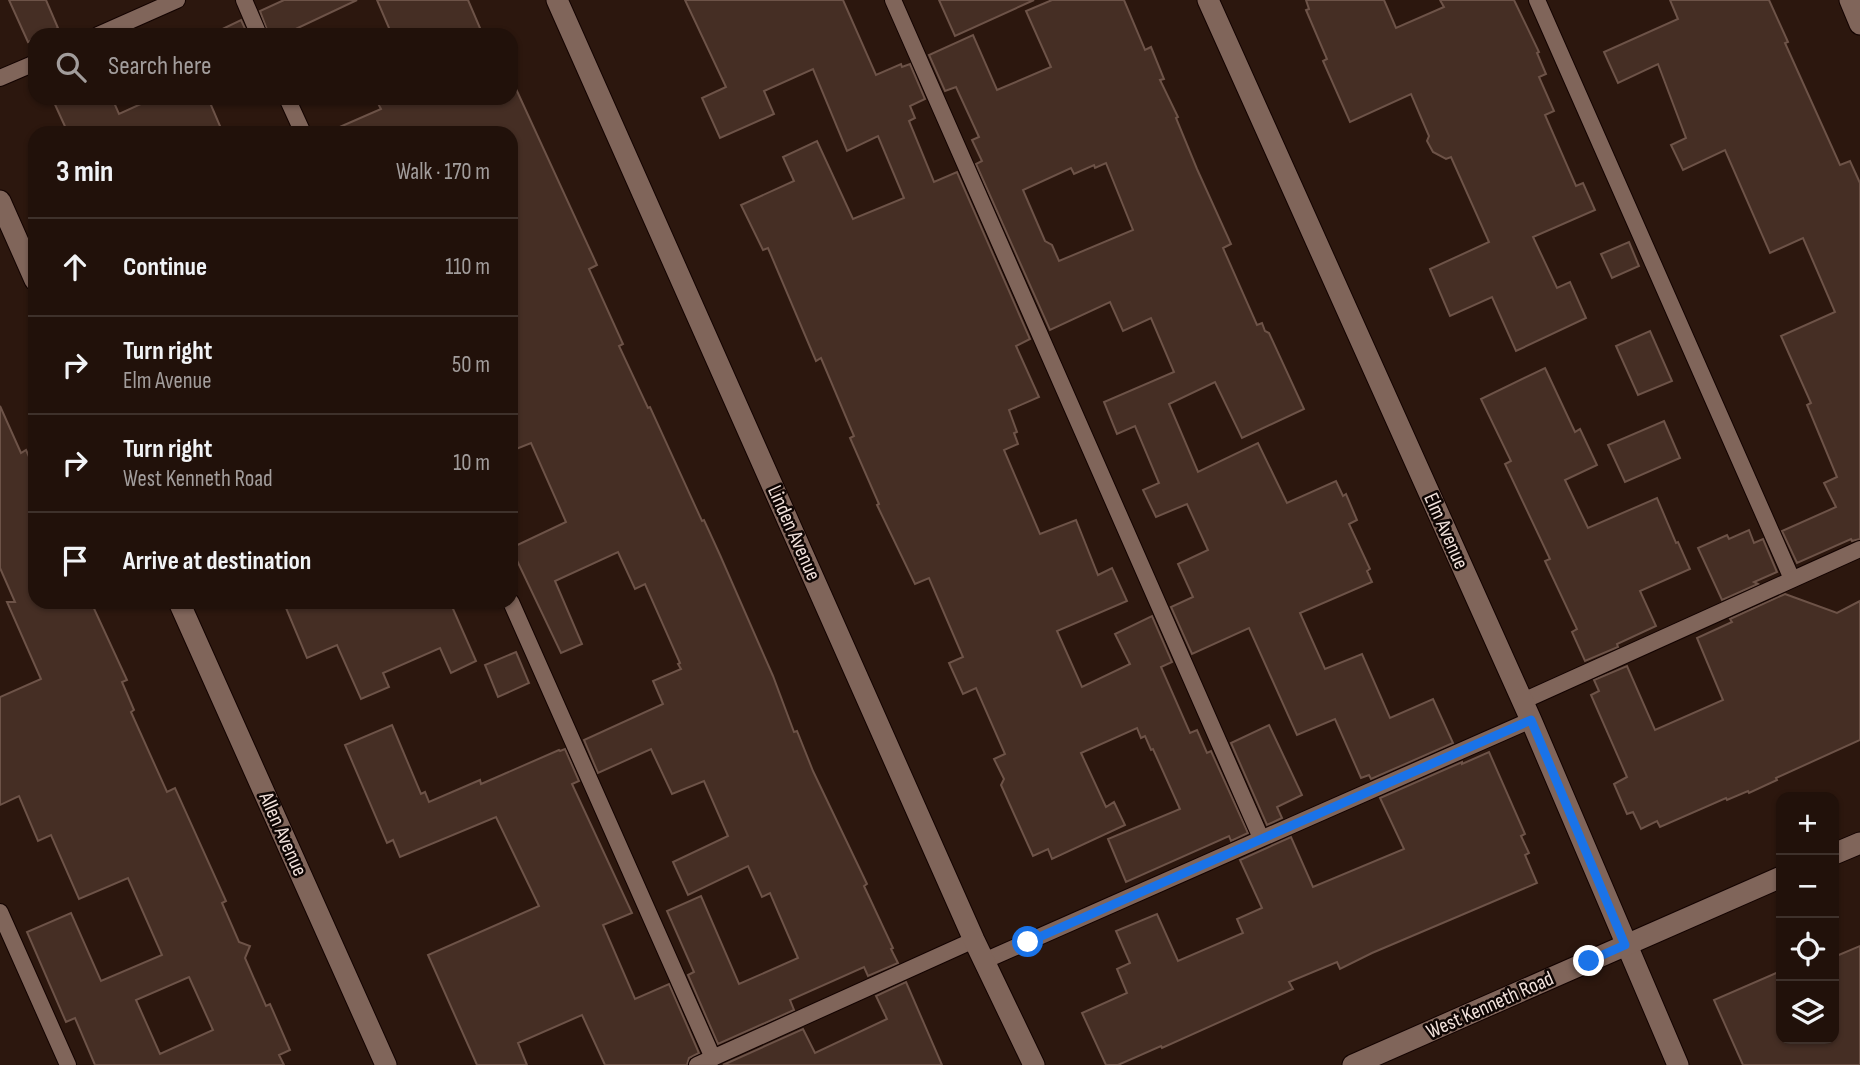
<!DOCTYPE html>
<html lang="en">
<head>
<meta charset="utf-8">
<style>
	:root { --surface:#21110a; --page:#2d1f18; --text:#f1f3f6; --muted:#a29d9c; --line:#3e312b }
	body { margin:0; font-family:"Sofia Sans Condensed",sans-serif; background:var(--page); color:var(--text) }
	.controls { position:absolute; right:21px; bottom:21px; display:grid; overflow:hidden; border-radius:14px; box-shadow:0 2px 5px #0004 }
	.controls button { width:63px; height:63px; display:grid; place-items:center; padding:0; border:0; border-bottom:2px solid var(--line); background:var(--surface); color:var(--text); font:35px sans-serif }
	.stop { position:absolute; width:21px; height:21px; margin:-16px; border:5px solid #1a73e8; border-radius:50%; background:#fff }
	.stop.end { background:#1a73e8; border-color:#fff; box-shadow:0 2px 7px #0008 }
	.list { margin:0; padding:0; list-style:none }
	h2 { display:flex; justify-content:space-between; align-items:center; height:91px; margin:0; padding:0 28px; font-size:30px }
	h2 small { font-size:23px; font-weight:400; color:var(--muted) }
	.list li { display:grid; grid-template-columns:46px 1fr auto; gap:21px; align-items:center; box-sizing:border-box; height:98px; padding:0 28px; border-top:2px solid var(--line) }
	.list b { display:block; font-size:26px; white-space:nowrap }
	.list p { margin:0; font-size:23px; white-space:nowrap; color:var(--muted) }
	.list em { font-size:23px; font-style:normal; color:var(--muted) }
	.icon { flex:none; width:38px; height:38px; fill:none; stroke:currentColor; stroke-width:2; stroke-linecap:round; stroke-linejoin:round }
	.map { position:relative; flex:none; width:1860px; height:1065px; overflow:hidden }
	.search { position:absolute; background:var(--surface); box-shadow:0 2px 5px #0004; left:28px; top:28px; width:490px; height:77px; display:flex; align-items:center; gap:18px; box-sizing:border-box; padding:0 24px; border-radius:21px; color:var(--muted); font-size:26px }
	.panel { position:absolute; background:var(--surface); box-shadow:0 2px 5px #0004; left:28px; top:126px; width:490px; height:483px; border-radius:21px }
	.map>svg:first-child { display:block }
	.building { fill:#452e24; stroke:#6d5348; stroke-width:2; fill-rule:evenodd }
	.lines { fill:none; stroke-linecap:round; stroke-linejoin:round }
	.service-casing { stroke:#130300; stroke-width:18 }
	.minor-casing { stroke:#130300; stroke-width:23 }
	.tertiary-casing { stroke:#130300; stroke-width:23 }
	.service { stroke:#80655a; stroke-width:16 }
	.minor { stroke:#80655a; stroke-width:21 }
	.tertiary { stroke:#80655a; stroke-width:21 }
	.route { stroke:#1a73e8; stroke-width:9 }
	.labels { text-anchor:middle; dominant-baseline:central; stroke-width:5; stroke-linejoin:round; paint-order:stroke }
	.street-label { font-size:21px; fill:#f1e1db; stroke:#0e0503 }
</style>
</head>
<body>
<div class="map">
<svg width="1860" height="1065" viewBox="0 0 1860 1065">
	<rect width="100%" height="100%" fill="#2c170e"/>
	<!-- building -->
	<g class="building">
		<polygon points="9,0 46,0 58,28 42,35 35,35 35,38 28,42"/>
		<polygon points="284,0 357,0 283,35 269,35 260,11"/>
		<polygon points="377,0 468,0 483,35 392,35"/>
		<polygon points="685,0 843,0 876,75 901,64 902,67 910,64 925,99 910,106 915,118 909,121 934,182 957,172 1030,339 1016,346 1039,397 1009,410 1017,432 1014,433 1018,444 1004,450 1040,534 1076,520 1098,575 1112,568 1127,601 1057,631 1082,687 1130,664 1115,634 1152,616 1172,662 1161,667 1190,733 1197,730 1207,753 1211,751 1248,833 1231,841 1229,836 1126,882 1108,839 1180,809 1153,749 1151,750 1145,736 1141,738 1137,728 1081,753 1106,807 1114,802 1125,825 1052,859 1048,849 1033,856 1001,785 1004,779 994,759 1005,754 976,688 963,694 949,663 963,657 929,578 915,584 877,505 879,504 850,438 854,436 821,358 816,361 768,248 763,250 741,205 794,181 783,157 817,141 853,219 904,198 878,136 847,151 813,69 764,91 774,114 720,138 702,98 726,87"/>
		<polygon points="939,0 1034,0 955,36"/>
		<path d="M1052,0H1124L1145,50L1151,47L1164,79L1160,80L1178,117L1176,118L1197,169L1231,244L1223,248L1257,325L1262,323L1265,331L1269,333L1304,409L1242,438L1215,382L1169,404L1198,472L1258,443L1287,503L1336,481L1343,496L1346,494L1357,520L1349,524L1370,569L1367,571L1372,582L1300,613L1325,669L1362,654L1390,718L1433,699L1453,743L1371,779L1369,775L1361,778L1335,719L1297,735L1249,628L1192,654L1171,607L1193,597L1178,564L1208,550L1187,504L1156,517L1143,490L1159,483L1135,426L1117,434L1104,402L1174,372L1151,318L1123,331L1110,302L1050,330L976,164L982,161L972,140L979,137L956,87L945,91L929,55L973,35L997,90L1051,67L1026,11ZM1106,163L1133,230L1059,261L1052,245L1045,241L1023,190L1071,168L1074,174L1094,165L1095,168Z"/>
		<polygon points="1306,0 1384,0 1396,28 1444,7 1440,0 1514,0 1539,52 1537,53 1546,74 1539,77 1554,111 1545,115 1576,186 1583,183 1595,210 1533,237 1557,288 1570,282 1586,318 1516,351 1492,297 1450,316 1430,269 1489,242 1451,157 1446,159 1433,152 1427,141 1429,136 1411,94 1350,122 1323,61 1327,59 1306,10 1309,9"/>
		<polygon points="1670,0 1769,0 1788,42 1785,43 1840,165 1850,161 1860,183 1860,539 1852,541 1851,539 1797,563 1782,531 1836,507 1824,483 1837,477 1807,405 1811,403 1781,336 1835,312 1803,238 1770,253 1725,150 1683,170 1671,145 1686,138 1658,64 1618,83 1604,52 1678,19"/>
		<polygon points="241,20 248,35 210,35"/>
		<polygon points="511,78 597,265 589,269 623,344 619,346 648,408 650,407 702,521 704,520 720,555 773,676 794,732 797,731 813,771 867,884 864,886 893,948 891,949 898,963 868,976 864,967 790,1000 794,1010 718,1044 688,975 694,972 667,911 701,896 739,984 798,958 770,893 762,897 748,866 688,895 673,862 728,836 704,781 672,794 651,749 598,773 584,740 663,704 653,681 681,669 678,664 680,663 645,584 635,589 618,552 555,581 582,644 561,653 511,548 566,522 531,443 511,451 511,133 326,133 381,109 375,98 511,98"/>
		<polygon points="52,98 112,98 119,114 154,98 208,98 223,133 68,133"/>
		<polygon points="1629,242 1639,266 1612,278 1601,254"/>
		<polygon points="1650,331 1672,381 1638,395 1616,346"/>
		<polygon points="1545,368 1575,432 1580,429 1597,465 1565,480 1588,528 1657,498 1676,543 1678,542 1690,569 1640,591 1656,626 1617,644 1618,647 1585,661 1572,632 1577,629 1545,561 1550,559 1505,464 1511,461 1481,399"/>
		<path d="M0,406L21,453L26,450L35,470V602H91L127,680L122,682L134,710L131,712L167,792L175,788L226,901L222,903L239,942L250,946L245,958L266,1006L270,1004L290,1050L279,1055L284,1065H95L75,1018L66,1022L27,932L71,913L101,981L162,955L128,878L79,899L51,835L38,841L19,796L0,805V697L41,679L7,602H15L0,568ZM189,977L213,1030L160,1054L136,1000Z"/>
		<polygon points="1664,421 1680,458 1625,482 1608,445"/>
		<polygon points="1749,530 1754,543 1763,539 1777,572 1754,582 1758,584 1722,600 1698,548 1727,535 1729,539"/>
		<polygon points="1785,594 1837,613 1860,601 1860,740 1776,778 1777,780 1749,793 1748,791 1727,800 1726,798 1660,827 1657,821 1641,829 1633,812 1627,814 1614,784 1627,777 1591,695 1599,691 1594,680 1627,666 1655,730 1723,700 1697,638 1732,622 1730,619"/>
		<polygon points="300,602 450,602 476,661 451,673 440,648 383,673 389,687 361,699 337,645 307,658 286,608"/>
		<polygon points="516,652 529,683 498,697 485,665"/>
		<polygon points="392,725 421,794 425,792 429,802 480,780 481,784 559,750 560,751 565,749 579,781 572,784 632,913 603,925 635,999 669,984 699,1053 689,1058 687,1065 605,1065 582,1015 518,1043 527,1065 477,1065 428,955 539,906 496,817 400,857 393,840 387,843 345,745"/>
		<polygon points="1269,725 1302,795 1277,807 1282,818 1267,825 1231,743"/>
		<polygon points="1489,752 1525,834 1521,836 1529,853 1525,855 1537,883 1372,953 1340,969 1337,962 1289,982 1293,989 1162,1048 1161,1046 1118,1065 1106,1065 1082,1013 1127,993 1117,969 1130,963 1116,931 1157,914 1178,961 1243,933 1237,919 1262,908 1240,860 1291,837 1313,887 1404,849 1380,798 1462,762 1462,764"/>
		<polygon points="1860,946 1860,1065 1743,1065 1714,1000 1781,971 1781,1039 1834,1039 1834,957"/>
		<polygon points="906,982 942,1065 723,1065 803,1029 815,1053 887,1019 876,996"/>
	</g>
	<g class="lines">
		<!-- service casing -->
		<g class="service-casing">
			<g id="service">
				<polyline points="244,0 259,35"/>
				<polyline points="893,0 1261,838"/>
				<polyline points="1537,0 1792,579"/>
				<polyline points="98,35 177,0"/>
				<polyline points="0,78 35,63"/>
				<polyline points="287,98 303,133"/>
				<polyline points="511,602 713,1058"/>
				<polyline points="1523,701 1860,549"/>
				<polyline points="0,912 68,1065"/>
				<polyline points="984,961 1531,720"/>
				<polyline points="697,1065 974,940"/>
			</g>
		</g>
		<!-- minor casing -->
		<g class="minor-casing">
			<g id="minor">
				<polyline points="557,0 974,940 1034,1065"/>
				<polyline points="1208,0 1531,720 1678,1065"/>
				<polyline points="1850,0 1860,24"/>
				<polyline points="0,201 35,280"/>
				<polyline points="179,602 386,1065"/>
			</g>
		</g>
		<!-- tertiary casing -->
		<g class="tertiary-casing">
			<g id="tertiary">
				<polyline points="1834,854 1860,843"/>
				<polyline points="1353,1065 1781,877"/>
			</g>
		</g>
		<!-- service -->
		<use href="#service" class="service"/>
		<!-- minor -->
		<use href="#minor" class="minor"/>
		<!-- tertiary -->
		<use href="#tertiary" class="tertiary"/>
	</g>
	<g class="lines">
		<!-- route -->
		<polyline class="route" points="1028,942 1531,720 1625,945 1589,961"/>
	</g>
	<g class="labels">
		<!-- street labels -->
		<g class="street-label">
			<text transform="translate(1446 531) rotate(66)">Elm Avenue</text>
			<text transform="translate(794 533) rotate(66)">Linden Avenue</text>
			<text transform="translate(283 834) rotate(66)">Allen Avenue</text>
			<text transform="translate(1490 1005) rotate(-24)">West Kenneth Road</text>
		</g>
	</g>
</svg>
<div class="controls">
<button>+</button>
<button>−</button>
<button><svg class="icon" aria-label="locate" viewBox="0 0 24 24"><circle cx="12" cy="12" r="6"/><path d="M12 2v4M12 18v4M2 12h4M18 12h4"/></svg></button>
<button><svg class="icon" aria-label="layers" viewBox="0 0 24 24"><path d="M12 4l9 5-9 5-9-5zM3 14l9 5 9-5"/></svg></button>
</div>
<div class="stop" style="left:1028px;top:942px"></div>
<div class="stop end" style="left:1589px;top:961px"></div>
<div class="search"><svg class="icon" aria-label="search" viewBox="0 0 24 24"><circle cx="10" cy="10" r="6"/><path d="M15 15l6 6"/></svg>Search here</div>
<section class="panel">
<h2>3 min<small>Walk · 170 m</small></h2>
<ul class="list">
<li><svg class="icon" aria-label="ahead" viewBox="0 0 24 24"><path d="M12 20V5M6 11l6-6 6 6"/></svg><div><b>Continue</b></div><em>110 m</em></li>
<li><svg class="icon" aria-label="right" viewBox="0 0 24 24"><path d="M7 20v-9h11M14 6l5 5-5 5"/></svg><div><b>Turn right</b><p>Elm Avenue</p></div><em>50 m</em></li>
<li><svg class="icon" aria-label="right" viewBox="0 0 24 24"><path d="M7 20v-9h11M14 6l5 5-5 5"/></svg><div><b>Turn right</b><p>West Kenneth Road</p></div><em>10 m</em></li>
<li><svg class="icon" aria-label="arrive" viewBox="0 0 24 24"><path d="M6 21V4h12l-3 4 3 4H6"/></svg><div><b>Arrive at destination</b></div></li>
</ul>
</section>
</div>
</body>
</html>
